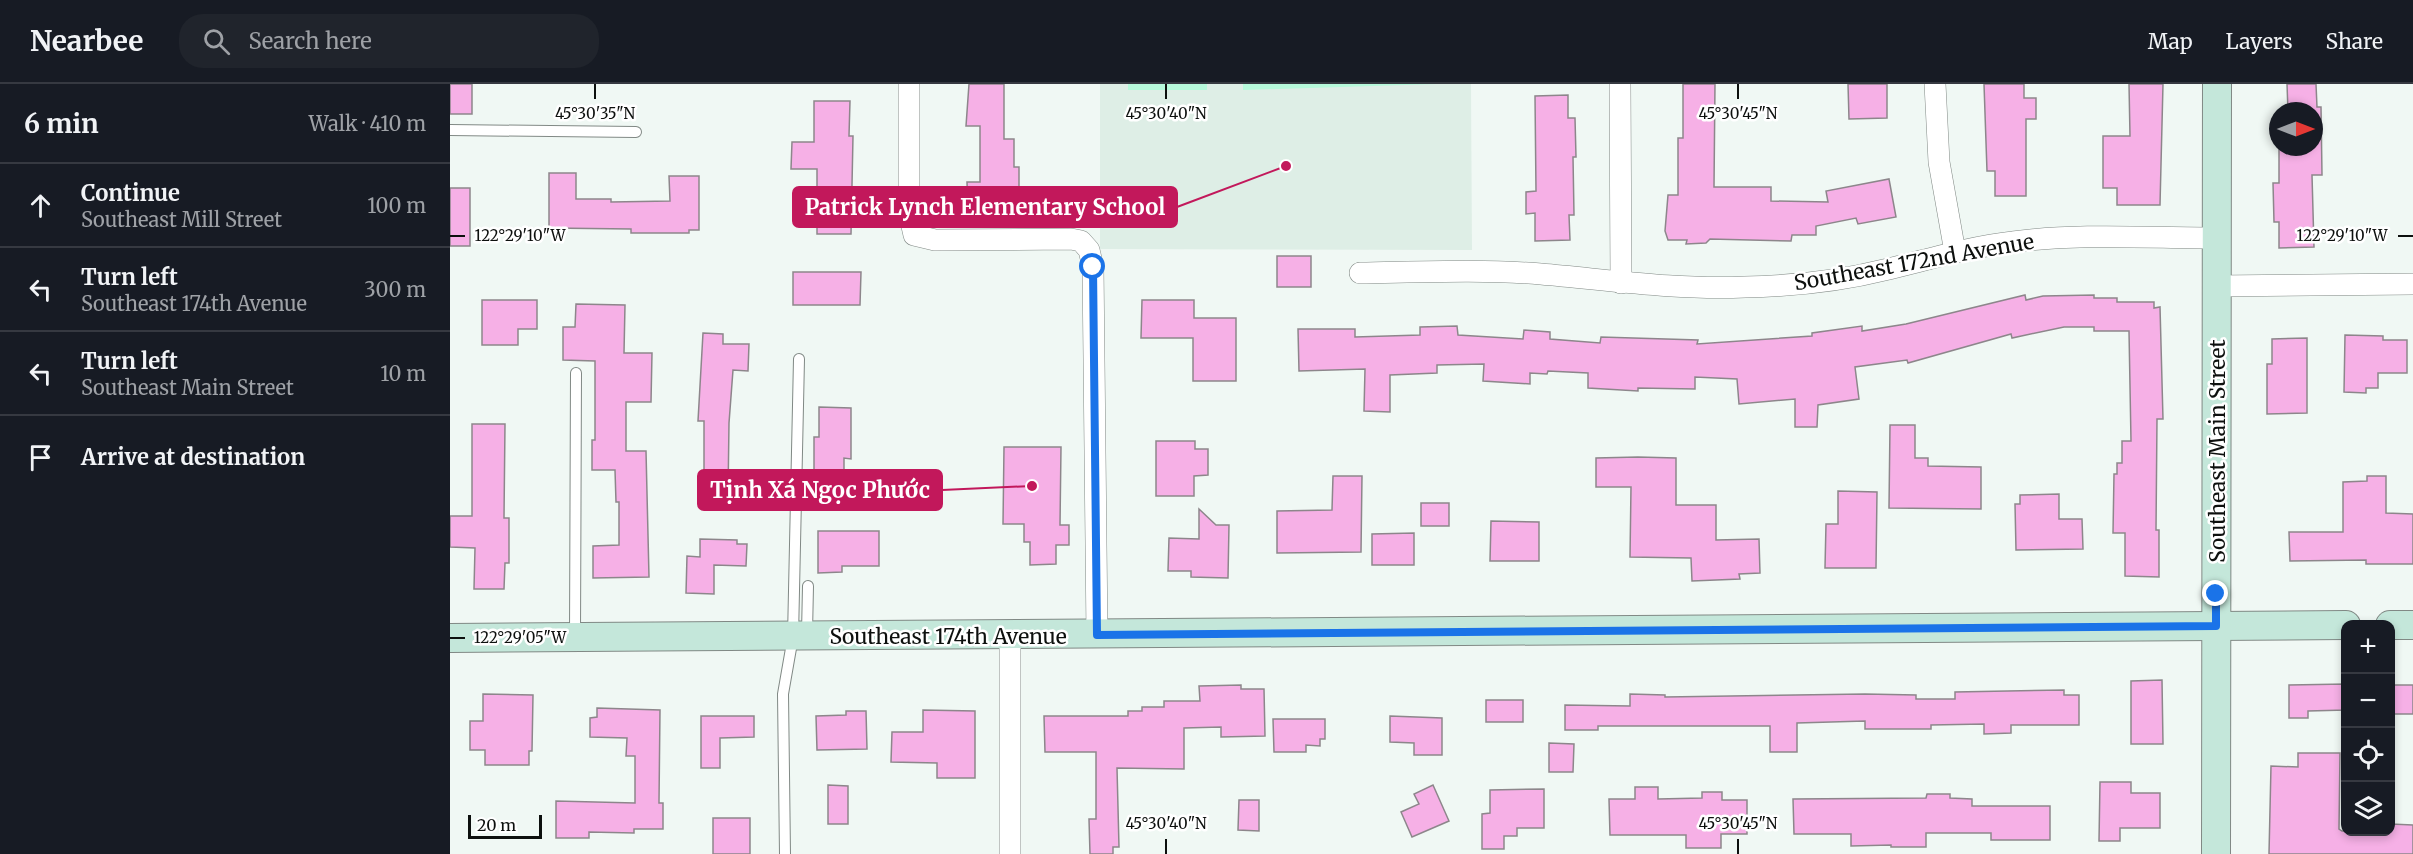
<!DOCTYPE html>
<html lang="en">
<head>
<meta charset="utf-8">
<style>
	:root { --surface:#171b24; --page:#20242c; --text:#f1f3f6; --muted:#9ea1a6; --line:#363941 }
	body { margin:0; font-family:Merriweather,serif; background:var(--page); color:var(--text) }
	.controls { position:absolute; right:18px; bottom:18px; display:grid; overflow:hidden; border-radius:12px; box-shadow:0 3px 9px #0003 }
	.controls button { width:54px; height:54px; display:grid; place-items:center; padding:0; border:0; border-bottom:2px solid var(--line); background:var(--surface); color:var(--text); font:30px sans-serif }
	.compass { position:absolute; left:1819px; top:18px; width:54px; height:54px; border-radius:50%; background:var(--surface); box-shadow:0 3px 9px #0003; rotate:90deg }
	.scale { position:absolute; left:18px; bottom:15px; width:74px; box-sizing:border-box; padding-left:6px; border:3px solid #0d100e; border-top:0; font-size:16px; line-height:21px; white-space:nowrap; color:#0d100e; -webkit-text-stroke:4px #fff; paint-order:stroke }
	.stop { position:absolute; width:18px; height:18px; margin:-14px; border:4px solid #1a73e8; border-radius:50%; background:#fff }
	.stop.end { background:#1a73e8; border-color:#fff; box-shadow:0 2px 6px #0008 }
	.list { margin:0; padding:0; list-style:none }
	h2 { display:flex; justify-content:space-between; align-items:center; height:78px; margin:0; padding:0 24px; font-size:26px }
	h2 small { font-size:20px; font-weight:400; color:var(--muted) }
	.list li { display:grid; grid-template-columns:39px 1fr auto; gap:18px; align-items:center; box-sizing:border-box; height:84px; padding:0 24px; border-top:2px solid var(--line) }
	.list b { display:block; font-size:22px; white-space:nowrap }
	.list p { margin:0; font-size:20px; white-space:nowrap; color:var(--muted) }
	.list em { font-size:20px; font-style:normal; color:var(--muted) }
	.icon { flex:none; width:33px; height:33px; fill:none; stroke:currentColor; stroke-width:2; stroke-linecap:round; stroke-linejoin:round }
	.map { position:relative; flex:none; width:1963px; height:770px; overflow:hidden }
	header { display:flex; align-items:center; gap:36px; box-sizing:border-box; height:84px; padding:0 30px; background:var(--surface); border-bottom:2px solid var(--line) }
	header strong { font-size:28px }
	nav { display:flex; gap:33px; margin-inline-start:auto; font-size:21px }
	.search { width:420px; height:54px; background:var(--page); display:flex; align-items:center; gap:15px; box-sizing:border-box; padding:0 21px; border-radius:24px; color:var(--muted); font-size:22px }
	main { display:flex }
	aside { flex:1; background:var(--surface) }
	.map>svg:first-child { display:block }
	.built { fill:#deeee6 }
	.green { fill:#b6f9da }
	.building { fill:#f6b0e6; stroke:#8d868b; stroke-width:1.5 }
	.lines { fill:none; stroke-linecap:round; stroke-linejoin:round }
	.lane-casing { stroke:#818985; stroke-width:12 }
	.street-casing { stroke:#818985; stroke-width:22 }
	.secondary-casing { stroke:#818985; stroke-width:30 }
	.lane { stroke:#fff; stroke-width:10 }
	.street { stroke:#fff; stroke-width:21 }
	.secondary { stroke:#c4e7da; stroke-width:28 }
	.route { stroke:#1a73e8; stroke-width:8 }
	.ticks { fill:none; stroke:#0d100e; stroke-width:2 }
	.labels { text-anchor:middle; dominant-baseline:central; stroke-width:5; stroke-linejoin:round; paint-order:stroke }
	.street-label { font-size:21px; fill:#0d100e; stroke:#fff }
	.ticks-label { font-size:15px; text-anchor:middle; fill:#0d100e; stroke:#fff; stroke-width:5; stroke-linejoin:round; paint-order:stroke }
	.leader { fill:none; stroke:#c2185b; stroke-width:2 }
	.callout-dot { fill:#c2185b; stroke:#fff; stroke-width:2 }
	.callout { fill:#c2185b; stroke:#c2185b; stroke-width:2 }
	.callout-label { font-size:22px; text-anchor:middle; font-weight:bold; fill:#fff }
</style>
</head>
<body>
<header>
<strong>Nearbee</strong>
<div class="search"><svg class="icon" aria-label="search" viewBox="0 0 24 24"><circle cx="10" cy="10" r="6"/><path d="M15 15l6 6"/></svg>Search here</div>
<nav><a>Map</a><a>Layers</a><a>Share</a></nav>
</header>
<main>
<aside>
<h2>6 min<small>Walk · 410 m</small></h2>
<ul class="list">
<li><svg class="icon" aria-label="ahead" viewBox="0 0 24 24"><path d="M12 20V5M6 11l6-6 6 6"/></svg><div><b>Continue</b><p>Southeast Mill Street</p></div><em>100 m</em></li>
<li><svg class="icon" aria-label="left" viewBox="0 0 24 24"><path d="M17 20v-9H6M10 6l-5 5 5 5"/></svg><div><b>Turn left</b><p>Southeast 174th Avenue</p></div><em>300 m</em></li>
<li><svg class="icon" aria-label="left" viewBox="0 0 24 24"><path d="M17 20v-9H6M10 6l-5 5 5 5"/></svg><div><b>Turn left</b><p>Southeast Main Street</p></div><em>10 m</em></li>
<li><svg class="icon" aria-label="arrive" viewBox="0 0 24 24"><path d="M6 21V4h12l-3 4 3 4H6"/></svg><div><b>Arrive at destination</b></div></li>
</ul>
</aside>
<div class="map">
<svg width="1963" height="770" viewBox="0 0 1963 770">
	<rect width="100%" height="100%" fill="#f0f8f4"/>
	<!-- built -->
	<polygon class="built" points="650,0 1021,0 1022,166 650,165"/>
	<!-- green -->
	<g class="green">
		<rect x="678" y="0" width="79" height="6"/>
		<polygon points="793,0 987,0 793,6"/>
	</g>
	<!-- building -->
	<g class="building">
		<rect x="0" y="0" width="22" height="30"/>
		<polygon points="519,0 554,0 554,55 564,55 564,83 569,83 569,105 575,105 576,128 518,129 517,98 530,98 530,42 516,42"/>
		<polygon points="1233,0 1265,0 1264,103 1321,103 1321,117 1378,118 1376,107 1439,95 1446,133 1408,140 1406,134 1366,142 1366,151 1342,151 1341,157 1260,155 1256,159 1236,160 1237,156 1218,156 1215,147 1218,111 1228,111 1228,54 1233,54"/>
		<polygon points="1398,0 1437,0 1437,34 1399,35"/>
		<polygon points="1534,0 1574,0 1574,14 1586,14 1586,35 1576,35 1576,112 1545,112 1545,87 1537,87"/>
		<polygon points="1679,0 1713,0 1710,121 1667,121 1667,104 1653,104 1653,52 1680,52"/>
		<polygon points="1837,0 1866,0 1867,23 1871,23 1872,91 1862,91 1864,163 1829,164 1829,138 1824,138 1823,99 1829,99 1829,63 1864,63 1864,27 1838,27"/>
		<polygon points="1118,11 1118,34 1125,34 1126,73 1123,73 1124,131 1119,131 1120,156 1085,157 1085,129 1076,130 1076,108 1086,107 1085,12"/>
		<polygon points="364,17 400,17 399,52 403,52 401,150 367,150 367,85 341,85 342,58 364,58"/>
		<polygon points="99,89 126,89 126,115 161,115 161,118 220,117 219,92 249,92 249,146 239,146 239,149 181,149 181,145 99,144"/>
		<rect x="0" y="104" width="20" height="58"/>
		<rect x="827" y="172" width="34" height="31"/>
		<polygon points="343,188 411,188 410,221 343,221"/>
		<polygon points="1575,211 1576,216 1593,212 1644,211 1644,214 1667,214 1667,218 1704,218 1704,224 1710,223 1713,335 1707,335 1706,446 1709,446 1709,493 1675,492 1675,449 1663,449 1664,390 1667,390 1667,379 1672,379 1672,357 1681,357 1679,247 1644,247 1644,243 1614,243 1562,254 1561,250 1458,279 1457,276 1405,283 1409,315 1368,321 1367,343 1345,343 1345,315 1289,320 1287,295 1245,293 1245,305 1188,304 1188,307 1138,304 1138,289 1098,287 1097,290 1080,289 1080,300 1033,297 1034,280 987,281 987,289 940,291 940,328 914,327 915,285 849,287 848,245 905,245 905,253 970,251 970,243 1007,242 1008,251 1073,255 1074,246 1100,248 1100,255 1150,259 1151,253 1248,256 1247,260 1362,252 1362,249 1412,242 1412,247 1456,240"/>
		<polygon points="32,216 87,216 87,245 68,245 68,261 32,261"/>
		<polygon points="692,216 744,216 744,234 786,234 786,297 743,297 743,254 691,254"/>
		<polygon points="126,220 175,221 174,269 202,269 201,318 176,318 176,367 196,367 199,493 143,494 143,462 169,461 169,418 166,418 165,386 142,386 142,356 145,356 145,277 113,276 113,243 125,243"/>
		<polygon points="253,249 273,250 273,260 299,260 298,287 283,286 279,339 278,412 254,411 254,337 248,337"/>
		<polygon points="1895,251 1933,252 1933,256 1957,256 1957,289 1928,289 1928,304 1916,304 1916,309 1894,308"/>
		<polygon points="1857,254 1857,329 1817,330 1817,280 1822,280 1822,255"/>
		<polygon points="369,323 401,324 401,375 394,374 394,401 364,400 364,353 369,353"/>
		<polygon points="22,340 55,340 54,434 59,434 59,479 55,479 54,505 24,505 25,464 0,463 0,432 22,432"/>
		<polygon points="1440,341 1465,341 1465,374 1478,374 1478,382 1531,383 1531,425 1439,424"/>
		<polygon points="706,357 745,357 745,365 758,365 758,391 744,392 744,412 706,412"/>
		<polygon points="554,363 611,363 610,441 619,441 619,461 606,461 606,480 580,481 580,458 574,458 574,440 553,440"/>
		<polygon points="1188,373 1226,374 1226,421 1266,421 1266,456 1309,455 1310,489 1289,490 1290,495 1242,497 1241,474 1180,473 1181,403 1146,403 1146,374"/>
		<polygon points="883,392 912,392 911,468 827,469 827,427 882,426"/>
		<polygon points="1917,392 1936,392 1936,429 1963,430 1963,480 1916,480 1916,476 1840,477 1839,448 1893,448 1893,398 1917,397"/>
		<polygon points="1388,407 1427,408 1426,484 1375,484 1376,440 1388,440"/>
		<polygon points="1609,410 1609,435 1632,435 1633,465 1566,466 1565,420 1570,420 1570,411"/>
		<rect x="971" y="419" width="28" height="23"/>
		<polygon points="749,425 766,441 779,441 778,494 741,493 741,487 718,487 719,454 749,455"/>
		<polygon points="1041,437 1089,438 1089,477 1040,477"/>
		<polygon points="368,447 429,447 429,482 392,482 392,488 368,489"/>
		<polygon points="964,449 964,481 922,481 922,450"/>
		<polygon points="250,455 287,456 287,460 297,460 296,482 264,481 264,510 236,509 237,472 250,473"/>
		<polygon points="1712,596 1713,660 1681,660 1681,597"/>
		<polygon points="1896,600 1896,626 1858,627 1858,634 1839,634 1839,601"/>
		<polygon points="791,601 791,605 814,605 815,652 771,653 771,643 734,644 734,685 667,684 669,763 663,763 663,770 640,770 639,735 646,735 646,668 595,668 594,632 678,632 678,627 692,627 692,623 714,623 714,617 750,617 749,602"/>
		<rect x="1943" y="601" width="20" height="29"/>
		<polygon points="1614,606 1614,611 1629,611 1629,641 1561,641 1561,649 1534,650 1534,640 1481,641 1481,645 1415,645 1415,637 1347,639 1347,668 1320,668 1320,642 1148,642 1148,646 1115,646 1115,621 1180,622 1180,610 1215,611 1215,613 1415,610 1466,611 1466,615 1505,615 1505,608"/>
		<polygon points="33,610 83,611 82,667 79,667 79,681 35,681 35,666 20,666 20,637 33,637"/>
		<rect x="1036" y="616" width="37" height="22"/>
		<polygon points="147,624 210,626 209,719 213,719 213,745 184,745 184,749 139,748 139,754 106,754 106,717 185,719 185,672 176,672 177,654 140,653 140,634 147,633"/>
		<polygon points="473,626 525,627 525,694 487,694 487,679 441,678 442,648 473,648"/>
		<polygon points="396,627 416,627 417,665 367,666 366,632 396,631"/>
		<polygon points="251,632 304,632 304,653 270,654 270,684 251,684"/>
		<polygon points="940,632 992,634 992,671 964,671 964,659 940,658"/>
		<polygon points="823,635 875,635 875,655 870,655 870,662 856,661 856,668 824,668"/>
		<polygon points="1099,659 1124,660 1123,688 1099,688"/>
		<polygon points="1848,669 1890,669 1889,745 1892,747 1941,747 1941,740 1963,741 1963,770 1819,770 1821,682 1848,683"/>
		<polygon points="1650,698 1681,698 1681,709 1710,709 1710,744 1670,744 1670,757 1649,757"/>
		<polygon points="378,701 398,702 398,740 378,740"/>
		<polygon points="983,701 999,737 962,753 951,728 969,720 964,710"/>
		<polygon points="1185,703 1208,703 1208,715 1252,714 1252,708 1272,708 1272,716 1297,716 1297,750 1271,750 1271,764 1236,764 1236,751 1160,751 1159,715 1185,715"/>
		<polygon points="1094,705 1094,744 1067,744 1067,752 1054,752 1054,765 1032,765 1032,730 1040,729 1040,706"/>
		<polygon points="1477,710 1500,710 1500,714 1522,715 1522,722 1600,722 1600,756 1541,756 1541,749 1476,749 1476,763 1441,763 1441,761 1401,762 1401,750 1344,750 1343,715 1476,714"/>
		<polygon points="789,716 809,716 809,747 788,746"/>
		<rect x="263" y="734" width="37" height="36"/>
	</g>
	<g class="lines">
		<!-- lane casing -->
		<g class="lane-casing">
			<g id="lane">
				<polyline points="0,46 186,48"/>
				<polyline points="357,549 358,502"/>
				<polyline points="125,552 126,289"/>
				<polyline points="335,770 333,610 343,553 349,275"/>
			</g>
		</g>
		<!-- street casing -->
		<g class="street-casing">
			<g id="street">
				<polyline points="459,0 459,129 464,151 485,156 621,155 631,157 639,166 643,183 647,551"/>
				<polyline points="1170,0 1171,199"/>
				<polyline points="1485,0 1489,78 1505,168"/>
				<path d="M910,189C970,188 1031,185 1091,190C1160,196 1226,206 1295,203C1341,202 1390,197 1434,186C1477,176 1519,163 1563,158C1629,149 1699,154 1767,154"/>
				<polyline points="1767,202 1963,200"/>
				<polyline points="560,552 560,770"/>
			</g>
		</g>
		<!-- secondary casing -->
		<g class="secondary-casing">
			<g id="secondary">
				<polyline points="1940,541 1963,541"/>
				<polyline points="0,554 1896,541"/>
				<polyline points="1766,770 1767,0"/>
			</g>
		</g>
		<!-- lane -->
		<use href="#lane" class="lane"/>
		<!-- street -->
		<use href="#street" class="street"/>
		<!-- secondary -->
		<use href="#secondary" class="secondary"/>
	</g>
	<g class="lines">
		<!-- route -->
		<polyline class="route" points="643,183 647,551 1766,542 1766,510"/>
	</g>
	<!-- ticks -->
	<path class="ticks" d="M145,0V15M716,0V15M1288,0V15M0,152H15M1948,152H1963M0,554H15M716,755V770M1288,755V770"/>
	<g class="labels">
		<!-- street labels -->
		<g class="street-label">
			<text transform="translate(1464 178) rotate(-10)">Southeast 172nd Avenue</text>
			<text transform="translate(1767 367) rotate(-90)">Southeast Main Street</text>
			<text x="498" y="552">Southeast 174th Avenue</text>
		</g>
	</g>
	<g class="ticks-label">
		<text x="145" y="35">45°30'35"N</text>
		<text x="716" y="35">45°30'40"N</text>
		<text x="1288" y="35">45°30'45"N</text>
		<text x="1892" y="157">122°29'10"W</text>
		<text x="70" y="157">122°29'10"W</text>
		<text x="70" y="559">122°29'05"W</text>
		<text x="716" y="745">45°30'40"N</text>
		<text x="1288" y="745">45°30'45"N</text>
	</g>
	<!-- callouts -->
	<path class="leader" d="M836 82L727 123M582 402L492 406"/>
	<g class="callout-dot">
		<circle cx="836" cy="82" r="6"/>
		<circle cx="582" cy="402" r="6"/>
	</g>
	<g class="callout">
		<rect x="343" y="103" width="384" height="40" rx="6"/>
		<rect x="248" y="386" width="244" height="40" rx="6"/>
	</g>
	<g class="callout-label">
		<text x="535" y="131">Patrick Lynch Elementary School</text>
		<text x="370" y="414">Tịnh Xá Ngọc Phước</text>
	</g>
</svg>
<div class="controls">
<button>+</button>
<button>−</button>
<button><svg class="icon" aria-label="locate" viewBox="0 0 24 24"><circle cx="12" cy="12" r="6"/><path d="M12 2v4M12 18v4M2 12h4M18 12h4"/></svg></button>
<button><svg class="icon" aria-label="layers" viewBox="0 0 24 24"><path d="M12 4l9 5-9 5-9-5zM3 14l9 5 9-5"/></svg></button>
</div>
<svg class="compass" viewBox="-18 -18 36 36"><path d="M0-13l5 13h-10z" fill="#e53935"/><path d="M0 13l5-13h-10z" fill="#9ea1a6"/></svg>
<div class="scale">20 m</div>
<div class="stop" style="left:643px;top:183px"></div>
<div class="stop end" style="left:1766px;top:510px"></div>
</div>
</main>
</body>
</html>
